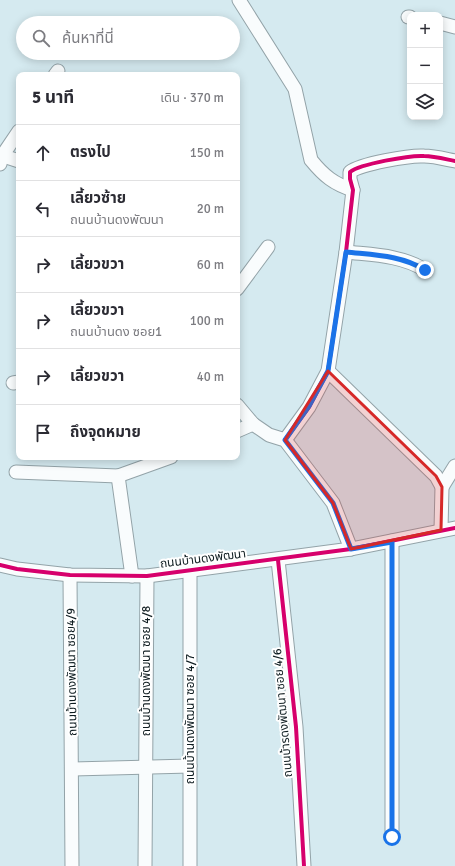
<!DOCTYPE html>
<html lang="th">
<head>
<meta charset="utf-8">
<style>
	:root { --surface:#fff; --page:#f2f2f3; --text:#2b2b33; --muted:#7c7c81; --line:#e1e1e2 }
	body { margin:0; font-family:Signika,"Noto Sans Thai",sans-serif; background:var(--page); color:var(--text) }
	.controls { position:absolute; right:12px; top:12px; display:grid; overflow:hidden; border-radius:8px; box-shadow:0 2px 10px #0003 }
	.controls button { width:36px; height:36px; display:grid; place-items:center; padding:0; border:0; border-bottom:1px solid var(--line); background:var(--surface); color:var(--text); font:20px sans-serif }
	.stop { position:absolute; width:12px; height:12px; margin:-9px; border:3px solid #1a73e8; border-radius:50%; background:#fff }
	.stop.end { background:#1a73e8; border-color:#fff; box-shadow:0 1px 4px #0008 }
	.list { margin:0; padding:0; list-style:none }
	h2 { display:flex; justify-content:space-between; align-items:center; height:52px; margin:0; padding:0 16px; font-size:17px }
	h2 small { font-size:13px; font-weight:400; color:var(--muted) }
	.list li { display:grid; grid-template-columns:26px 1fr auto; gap:12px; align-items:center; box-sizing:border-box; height:56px; padding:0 16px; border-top:1px solid var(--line) }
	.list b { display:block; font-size:15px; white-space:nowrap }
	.list p { margin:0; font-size:13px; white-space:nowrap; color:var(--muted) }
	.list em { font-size:13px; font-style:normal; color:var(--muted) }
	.icon { flex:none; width:22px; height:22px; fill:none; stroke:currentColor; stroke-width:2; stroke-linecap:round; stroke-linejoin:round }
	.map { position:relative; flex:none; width:455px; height:866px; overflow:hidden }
	.search { position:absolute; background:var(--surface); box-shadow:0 2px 10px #0003; left:16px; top:16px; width:224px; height:44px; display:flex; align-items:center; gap:10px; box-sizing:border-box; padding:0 14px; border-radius:22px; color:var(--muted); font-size:15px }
	.panel { position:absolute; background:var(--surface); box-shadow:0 2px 10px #0003; left:16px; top:72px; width:224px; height:388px; border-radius:8px }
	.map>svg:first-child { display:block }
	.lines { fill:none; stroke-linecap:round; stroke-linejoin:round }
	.street-casing { stroke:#93a3a8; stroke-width:15 }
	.street { stroke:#f9fcfd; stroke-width:13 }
	.cycleway-casing { stroke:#fff; stroke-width:6 }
	.cycleway { stroke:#d6006c; stroke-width:4 }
	.route { stroke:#1a73e8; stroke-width:5 }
	.marked { fill:#d62828; fill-opacity:0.2; stroke:#d62828; stroke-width:3; stroke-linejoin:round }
	.labels { text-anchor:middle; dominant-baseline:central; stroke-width:4; stroke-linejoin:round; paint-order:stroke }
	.street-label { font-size:12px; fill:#0f1d21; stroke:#fff }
</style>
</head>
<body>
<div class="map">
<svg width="455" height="866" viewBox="0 0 455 866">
	<rect width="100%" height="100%" fill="#d5eaf0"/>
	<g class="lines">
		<!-- street casing -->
		<g class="street-casing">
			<g id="street">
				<path d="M239,0L295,89L311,160C324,176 334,184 353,190"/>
				<polyline points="408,17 410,17"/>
				<polyline points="440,23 455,27"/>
				<polyline points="55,75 58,71"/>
				<polyline points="0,155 19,161"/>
				<polyline points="0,164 2,156 19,131"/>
				<path d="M346,252C373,255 401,255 425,270"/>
				<polyline points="237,289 268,247"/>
				<polyline points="328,371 436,476 442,487 441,530"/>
				<polyline points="13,383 19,382"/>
				<polyline points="237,405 253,424 269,435 285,440 333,503 351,549"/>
				<polyline points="237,431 253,424"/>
				<path d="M285,440L309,407L328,371L346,252L353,190L350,179V172C360,164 410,155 424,156C434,156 445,159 455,161"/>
				<polyline points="16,472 118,476 171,457"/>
				<polyline points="118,476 132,576"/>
				<polyline points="442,487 455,466"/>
				<polyline points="278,560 296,727 304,866"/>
				<polyline points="0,565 17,569 70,575 147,576 351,549 455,528"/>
				<polyline points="190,571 190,866"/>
				<polyline points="70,575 72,866"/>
				<polyline points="73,769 190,766"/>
				<polyline points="392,837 392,541"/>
				<polyline points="145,866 147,576"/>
			</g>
		</g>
		<!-- street -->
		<use href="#street" class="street"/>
		<!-- cycleway casing -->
		<g class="cycleway-casing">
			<g id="cycleway">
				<path d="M285,440L309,407L328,371L346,252L353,190L350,179V172C360,164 410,155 424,156C434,156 445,159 455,161"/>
				<polyline points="278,560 296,727 304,866"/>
				<polyline points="0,565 17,569 70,575 147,576 351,549 455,528"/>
			</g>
		</g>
		<!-- cycleway -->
		<use href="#cycleway" class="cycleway"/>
	</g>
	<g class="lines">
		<!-- route -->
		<path class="route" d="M392,837V542L351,549L333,503L285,440L309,406L328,371L346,252C373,255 401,255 425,270"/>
	</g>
	<!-- marked area -->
	<path class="marked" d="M328,371L436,476L442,487L441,530L351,549L333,503L285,440Z"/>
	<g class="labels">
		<!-- street labels -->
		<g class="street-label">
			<text transform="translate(203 559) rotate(-7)">ถนนบ้านดงพัฒนา</text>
			<text transform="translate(146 671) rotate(-90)">ถนนบ้านดงพัฒนา ซอย 4/8</text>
			<text transform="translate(72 672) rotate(-91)">ถนนบ้านดงพัฒนา ซอย4/9</text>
			<text transform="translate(283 713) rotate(-95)">ถนนบ้ารดงพัฒนา ซอย 4/6</text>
			<text transform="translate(190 719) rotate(-90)">ถนนบ้านดงพัฒนา ซอย 4/7</text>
		</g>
	</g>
</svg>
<div class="controls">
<button>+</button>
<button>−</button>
<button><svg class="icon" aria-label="layers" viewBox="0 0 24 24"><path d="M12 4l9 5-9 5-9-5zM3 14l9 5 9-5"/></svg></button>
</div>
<div class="stop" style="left:392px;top:837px"></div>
<div class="stop end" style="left:425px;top:270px"></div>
<div class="search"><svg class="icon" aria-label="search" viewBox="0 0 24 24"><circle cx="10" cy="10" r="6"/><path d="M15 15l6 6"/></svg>ค้นหาที่นี่</div>
<section class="panel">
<h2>5 นาที<small>เดิน · 370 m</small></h2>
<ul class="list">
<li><svg class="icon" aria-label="ahead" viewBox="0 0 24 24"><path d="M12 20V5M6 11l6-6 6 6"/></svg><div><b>ตรงไป</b></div><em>150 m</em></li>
<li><svg class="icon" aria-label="left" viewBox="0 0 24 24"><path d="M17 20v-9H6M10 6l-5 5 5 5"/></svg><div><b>เลี้ยวซ้าย</b><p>ถนนบ้านดงพัฒนา</p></div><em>20 m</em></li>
<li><svg class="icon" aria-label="right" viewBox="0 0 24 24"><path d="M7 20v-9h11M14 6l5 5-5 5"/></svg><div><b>เลี้ยวขวา</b></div><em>60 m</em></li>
<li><svg class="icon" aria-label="right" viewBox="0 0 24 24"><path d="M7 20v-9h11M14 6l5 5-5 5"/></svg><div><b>เลี้ยวขวา</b><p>ถนนบ้านดง ซอย1</p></div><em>100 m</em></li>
<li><svg class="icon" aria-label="right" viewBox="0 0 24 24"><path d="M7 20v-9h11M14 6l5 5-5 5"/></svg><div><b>เลี้ยวขวา</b></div><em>40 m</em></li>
<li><svg class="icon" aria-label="arrive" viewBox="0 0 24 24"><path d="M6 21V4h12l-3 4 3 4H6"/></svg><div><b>ถึงจุดหมาย</b></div></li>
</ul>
</section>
</div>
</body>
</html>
